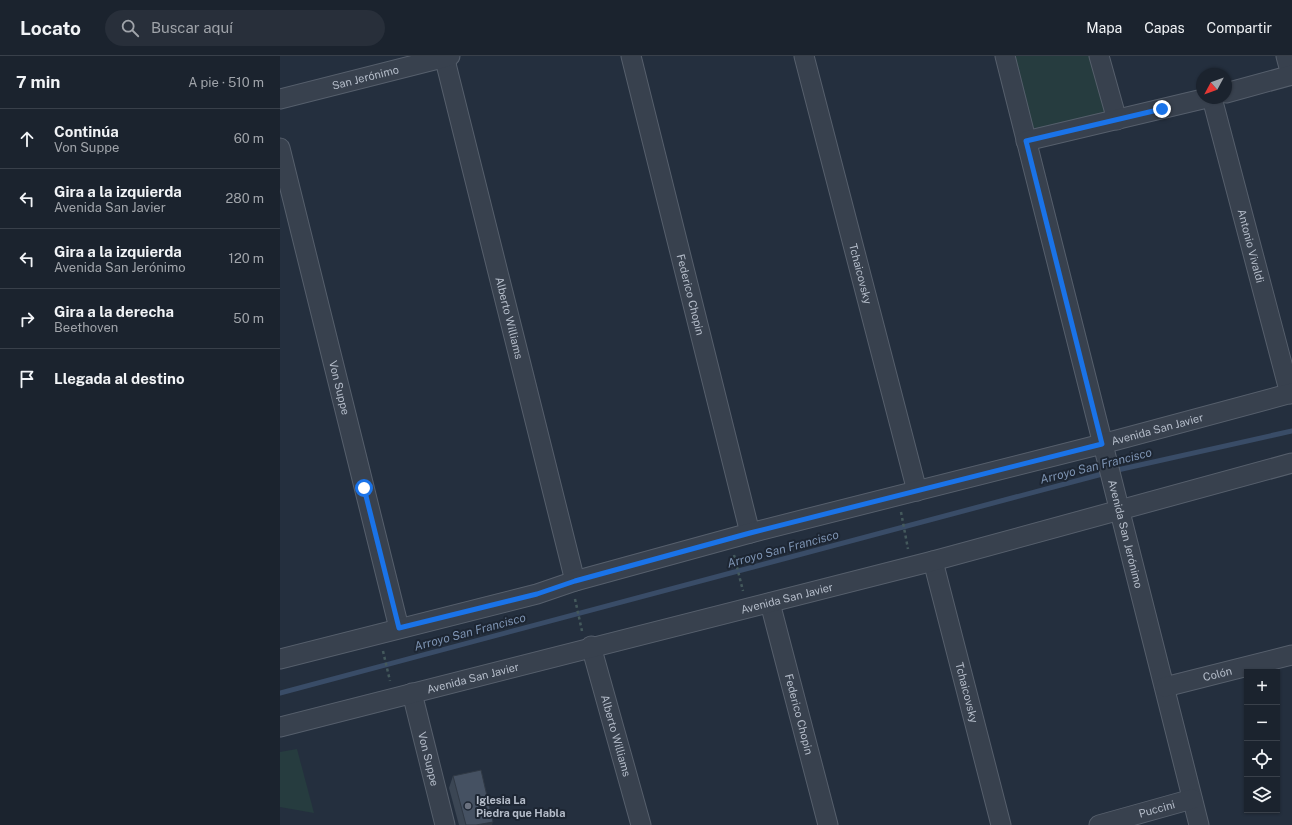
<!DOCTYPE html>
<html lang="es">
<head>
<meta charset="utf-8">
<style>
	:root { --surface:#1b232e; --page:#282f3a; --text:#f1f3f6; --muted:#a0a4aa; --line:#39404a }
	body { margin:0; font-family:"Public Sans",sans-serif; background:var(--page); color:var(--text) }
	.controls { position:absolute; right:12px; bottom:12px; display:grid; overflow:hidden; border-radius:0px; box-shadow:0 1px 3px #0004 }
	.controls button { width:36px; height:36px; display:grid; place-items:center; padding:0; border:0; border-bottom:1px solid var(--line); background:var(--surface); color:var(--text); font:20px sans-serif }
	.compass { position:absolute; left:916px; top:12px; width:36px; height:36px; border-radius:50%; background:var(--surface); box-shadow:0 1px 3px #0004; rotate:229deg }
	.stop { position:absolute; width:12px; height:12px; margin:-9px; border:3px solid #1a73e8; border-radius:50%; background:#fff }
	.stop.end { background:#1a73e8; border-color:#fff; box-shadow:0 1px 4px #0008 }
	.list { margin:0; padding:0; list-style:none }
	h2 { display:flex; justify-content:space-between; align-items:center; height:52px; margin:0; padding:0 16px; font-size:17px }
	h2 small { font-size:13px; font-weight:400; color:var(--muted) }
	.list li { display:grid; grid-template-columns:26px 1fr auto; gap:12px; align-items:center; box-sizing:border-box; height:60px; padding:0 16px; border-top:1px solid var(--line) }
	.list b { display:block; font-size:15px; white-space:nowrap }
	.list p { margin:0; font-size:13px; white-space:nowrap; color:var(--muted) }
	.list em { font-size:13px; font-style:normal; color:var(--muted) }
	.icon { flex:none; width:22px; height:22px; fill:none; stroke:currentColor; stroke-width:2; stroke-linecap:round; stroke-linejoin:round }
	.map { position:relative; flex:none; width:1012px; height:769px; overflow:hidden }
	header { display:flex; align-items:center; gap:24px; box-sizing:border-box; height:56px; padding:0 20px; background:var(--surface); border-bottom:1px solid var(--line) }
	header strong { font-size:19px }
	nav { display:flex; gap:22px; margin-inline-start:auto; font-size:14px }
	.search { width:280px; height:36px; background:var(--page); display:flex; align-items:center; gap:10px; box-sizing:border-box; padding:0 14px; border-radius:22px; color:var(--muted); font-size:15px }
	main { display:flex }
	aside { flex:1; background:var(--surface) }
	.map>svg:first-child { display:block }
	.green { fill:#263c3f }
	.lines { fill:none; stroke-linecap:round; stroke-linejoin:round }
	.stream { stroke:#394c67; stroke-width:5 }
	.minor-casing { stroke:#565f6c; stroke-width:21 }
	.path { stroke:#44595c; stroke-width:2.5; stroke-dasharray:3 3; stroke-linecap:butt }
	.minor { stroke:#38414e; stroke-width:19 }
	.wall { fill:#3b4654 }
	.shaded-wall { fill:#303945 }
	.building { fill:#455162; stroke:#303945 }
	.route { stroke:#1a73e8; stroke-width:5 }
	.worship-dot { fill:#6b7280; stroke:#1d2633; stroke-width:1.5 }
	.labels { text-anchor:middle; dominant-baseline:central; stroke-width:4; stroke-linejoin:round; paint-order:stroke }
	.street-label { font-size:11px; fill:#b4bcc9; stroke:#1d2633 }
	.poi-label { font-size:11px; font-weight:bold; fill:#b4bcc9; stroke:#1d2633; text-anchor:start }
	.water-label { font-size:12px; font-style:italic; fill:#7c92b1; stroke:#1d2633 }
</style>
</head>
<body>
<header>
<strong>Locato</strong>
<div class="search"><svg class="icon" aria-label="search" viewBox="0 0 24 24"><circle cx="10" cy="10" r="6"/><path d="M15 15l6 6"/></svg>Buscar aquí</div>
<nav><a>Mapa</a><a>Capas</a><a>Compartir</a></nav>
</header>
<main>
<aside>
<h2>7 min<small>A pie · 510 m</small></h2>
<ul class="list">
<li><svg class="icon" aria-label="ahead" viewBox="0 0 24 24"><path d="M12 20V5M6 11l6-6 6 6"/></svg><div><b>Continúa</b><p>Von Suppe</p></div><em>60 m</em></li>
<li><svg class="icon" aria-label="left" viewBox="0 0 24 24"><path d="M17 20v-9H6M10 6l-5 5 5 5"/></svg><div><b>Gira a la izquierda</b><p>Avenida San Javier</p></div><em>280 m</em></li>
<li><svg class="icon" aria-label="left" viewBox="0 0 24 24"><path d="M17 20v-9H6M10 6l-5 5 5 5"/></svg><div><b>Gira a la izquierda</b><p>Avenida San Jerónimo</p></div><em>120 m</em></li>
<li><svg class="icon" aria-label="right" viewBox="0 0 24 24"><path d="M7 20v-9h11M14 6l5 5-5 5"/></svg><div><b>Gira a la derecha</b><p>Beethoven</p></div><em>50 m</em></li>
<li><svg class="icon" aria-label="arrive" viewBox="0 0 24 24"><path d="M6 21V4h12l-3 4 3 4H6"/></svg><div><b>Llegada al destino</b></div></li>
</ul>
</aside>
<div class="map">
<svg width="1012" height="769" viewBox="0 0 1012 769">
	<rect width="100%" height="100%" fill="#242f3e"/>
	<!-- green -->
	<g class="green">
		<polygon points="734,0 809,0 825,58 756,75 752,69"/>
		<polygon points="17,693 34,757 0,751 0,696"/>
	</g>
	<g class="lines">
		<!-- stream -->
		<g class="stream">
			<polyline points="833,415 1012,375"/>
			<polyline points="0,637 826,417"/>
		</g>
		<!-- minor casing -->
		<g class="minor-casing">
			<g id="minor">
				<path id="s1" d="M164,0L295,525"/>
				<path id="s2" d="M351,0L470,477"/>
				<path id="s3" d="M524,0L637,435"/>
				<path id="s4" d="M725,0L919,769"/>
				<polyline points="819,0 837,64"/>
				<polyline points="1006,0 1011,19"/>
				<polyline points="946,37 1012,19"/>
				<path id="s5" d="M932,42L1010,338"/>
				<path id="s6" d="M0,43L170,0"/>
				<polyline points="746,85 927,42"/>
				<path id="s7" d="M0,92L119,572"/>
				<path id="s8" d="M653,505L721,769"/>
				<path id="s9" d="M490,547L548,769"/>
				<path id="s10" d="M311,590L361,769"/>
				<path id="s11" d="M0,603L257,538L295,525L470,477L822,388L1012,337"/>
				<path id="s12" d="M885,631L1012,599"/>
				<path id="s13" d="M132,637L165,769"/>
				<path id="s14" d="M0,671L653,505L1012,407"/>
				<path id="s15" d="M819,769L912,743"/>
			</g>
		</g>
		<!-- path -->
		<g class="path">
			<polyline points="621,456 628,493"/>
			<polyline points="454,499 463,535"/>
			<polyline points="295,543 302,575"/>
			<polyline points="103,595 110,625"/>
		</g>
		<!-- minor -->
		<use href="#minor" class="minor"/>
	</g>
	<!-- wall -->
	<polygon class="wall" points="173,720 212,769 179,769 169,732"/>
	<!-- shaded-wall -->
	<polygon class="shaded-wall" points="213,766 212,769 196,769"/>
	<!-- building -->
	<polygon class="building" points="201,714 213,766 196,769 186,769 173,720"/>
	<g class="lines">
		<!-- route -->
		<polyline class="route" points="84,432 119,572 257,538 295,525 470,477 822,388 746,85 882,53"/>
	</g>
	<!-- markers -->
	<circle class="worship-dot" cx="188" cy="750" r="4"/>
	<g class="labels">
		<!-- street labels -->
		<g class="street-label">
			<text stroke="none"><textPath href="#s6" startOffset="88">San Jerónimo</textPath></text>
			<text stroke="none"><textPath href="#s5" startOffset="153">Antonio Vivaldi</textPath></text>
			<text stroke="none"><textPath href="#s3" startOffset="225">Tchaicovsky</textPath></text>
			<text stroke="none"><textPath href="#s2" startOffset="246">Federico Chopin</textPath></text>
			<text stroke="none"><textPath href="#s1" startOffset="270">Alberto Williams</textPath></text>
			<text stroke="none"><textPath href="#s7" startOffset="247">Von Suppe</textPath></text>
			<text stroke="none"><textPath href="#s11" startOffset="907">Avenida San Javier</textPath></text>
			<text stroke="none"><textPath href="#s4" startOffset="493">Avenida San Jerónimo</textPath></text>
			<text stroke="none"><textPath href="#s14" startOffset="523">Avenida San Javier</textPath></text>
			<text stroke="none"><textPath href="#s12" startOffset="54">Colón</textPath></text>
			<text stroke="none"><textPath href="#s14" startOffset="199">Avenida San Javier</textPath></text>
			<text stroke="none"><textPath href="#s8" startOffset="136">Tchaicovsky</textPath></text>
			<text stroke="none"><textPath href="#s9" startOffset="115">Federico Chopin</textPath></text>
			<text stroke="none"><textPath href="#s10" startOffset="93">Alberto Williams</textPath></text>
			<text stroke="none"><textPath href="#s13" startOffset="68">Von Suppe</textPath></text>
			<text stroke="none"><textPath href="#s15" startOffset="60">Puccini</textPath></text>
		</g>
		<!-- poi labels -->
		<g class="poi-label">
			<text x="196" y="744">Iglesia La<tspan x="196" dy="13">Piedra que Habla</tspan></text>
		</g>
		<!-- water labels -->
		<g class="water-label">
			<text transform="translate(816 410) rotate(-14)">Arroyo San Francisco</text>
			<text transform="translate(503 493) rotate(-15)">Arroyo San Francisco</text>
			<text transform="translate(190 576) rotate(-15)">Arroyo San Francisco</text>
		</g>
	</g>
</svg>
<div class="controls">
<button>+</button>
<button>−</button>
<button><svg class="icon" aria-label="locate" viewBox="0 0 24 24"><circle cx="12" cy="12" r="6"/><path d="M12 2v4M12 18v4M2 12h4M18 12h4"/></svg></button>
<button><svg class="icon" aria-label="layers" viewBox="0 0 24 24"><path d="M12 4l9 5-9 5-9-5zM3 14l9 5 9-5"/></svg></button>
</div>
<svg class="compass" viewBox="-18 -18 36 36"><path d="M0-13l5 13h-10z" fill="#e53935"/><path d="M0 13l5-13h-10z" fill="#a0a4aa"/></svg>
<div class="stop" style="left:84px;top:432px"></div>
<div class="stop end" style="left:882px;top:53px"></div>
</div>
</main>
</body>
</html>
